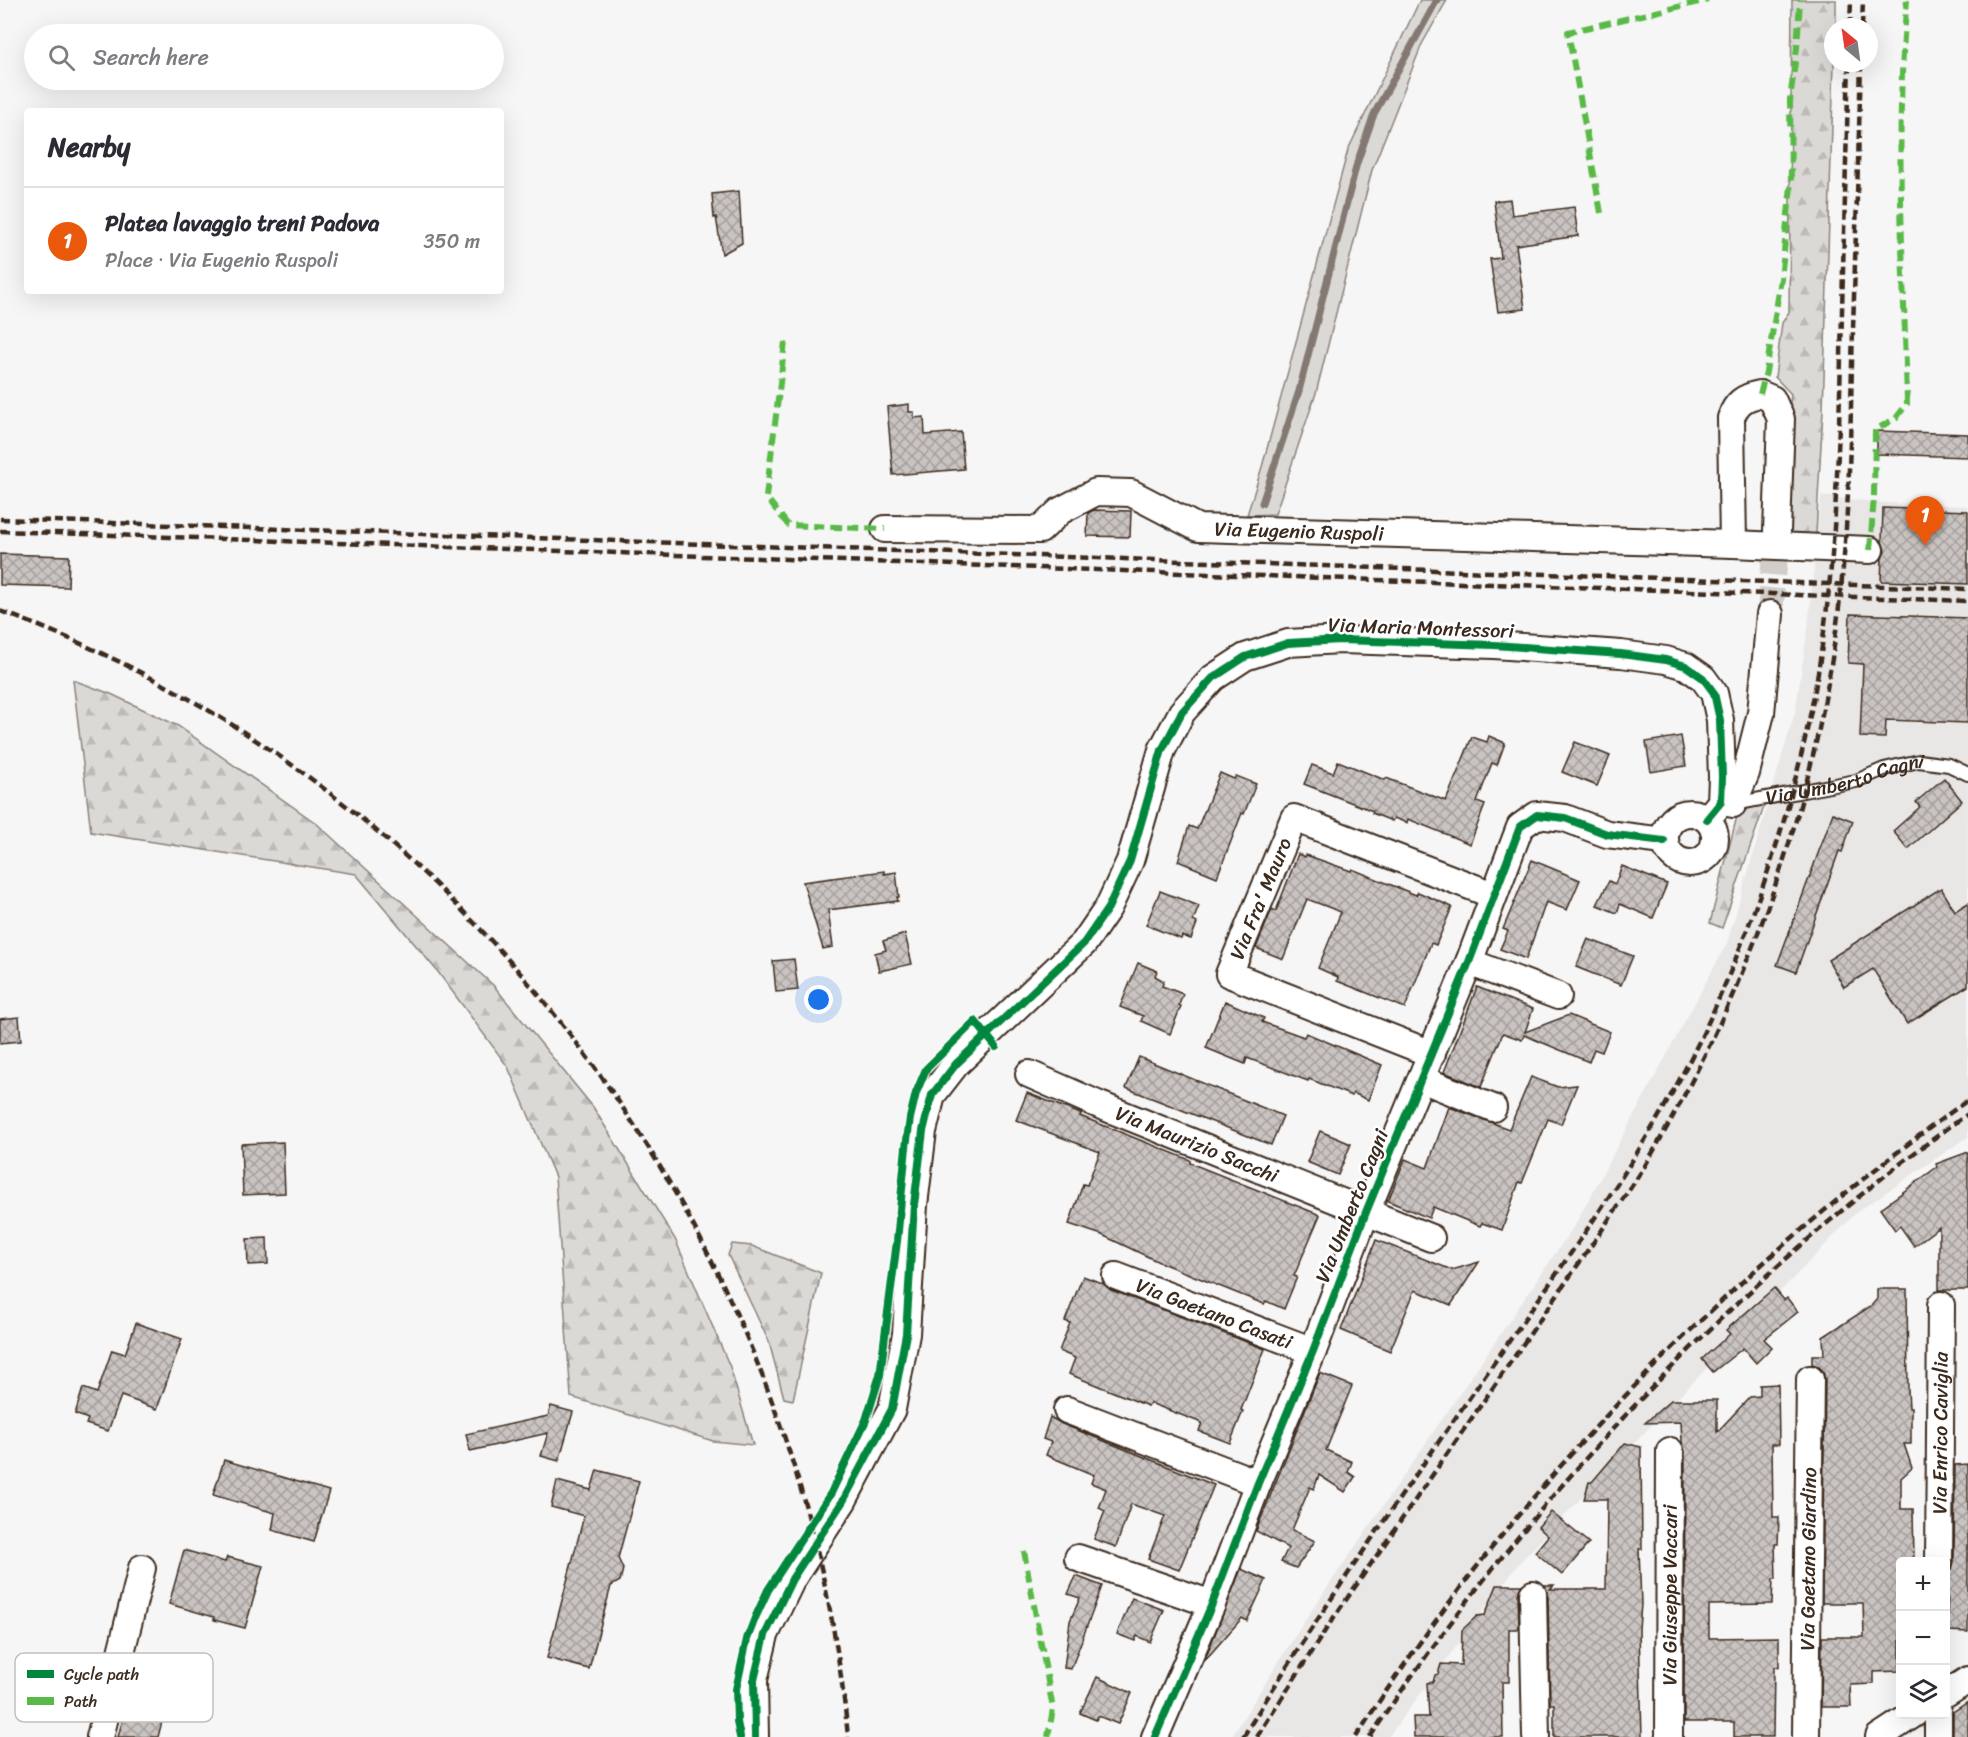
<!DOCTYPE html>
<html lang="en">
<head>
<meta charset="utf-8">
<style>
	:root { --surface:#fff; --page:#f2f2f3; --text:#2b2b33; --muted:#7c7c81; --line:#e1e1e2; --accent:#ea580c }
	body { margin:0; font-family:Sriracha,sans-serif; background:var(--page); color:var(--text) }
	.controls { position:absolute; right:18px; bottom:18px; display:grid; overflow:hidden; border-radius:6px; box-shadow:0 6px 24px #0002 }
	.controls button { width:54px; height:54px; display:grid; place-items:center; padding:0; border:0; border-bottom:2px solid var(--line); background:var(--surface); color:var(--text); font:30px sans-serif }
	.compass { position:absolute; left:1824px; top:18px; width:54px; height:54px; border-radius:50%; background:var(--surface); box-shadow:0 6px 24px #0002; rotate:331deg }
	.you { position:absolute; left:819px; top:1000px; width:21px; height:21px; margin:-15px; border:4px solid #fff; border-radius:50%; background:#1a73e8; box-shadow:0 0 0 9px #1a73e833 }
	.badge { display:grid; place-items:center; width:39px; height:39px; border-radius:50%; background:var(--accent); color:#fff; font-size:20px; font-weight:700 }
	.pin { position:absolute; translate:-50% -50px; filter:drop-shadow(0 2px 3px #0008) }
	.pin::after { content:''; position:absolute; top:32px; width:21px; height:18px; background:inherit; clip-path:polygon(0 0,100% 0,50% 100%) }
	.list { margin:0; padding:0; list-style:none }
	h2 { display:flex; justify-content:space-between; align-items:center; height:78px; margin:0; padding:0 24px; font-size:26px }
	h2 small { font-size:20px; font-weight:400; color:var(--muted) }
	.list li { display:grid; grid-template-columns:39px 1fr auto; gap:18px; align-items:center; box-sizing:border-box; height:108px; padding:0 24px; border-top:2px solid var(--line) }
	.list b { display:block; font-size:22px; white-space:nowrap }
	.list p { margin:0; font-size:20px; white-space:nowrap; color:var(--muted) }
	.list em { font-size:20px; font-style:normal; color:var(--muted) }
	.icon { flex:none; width:33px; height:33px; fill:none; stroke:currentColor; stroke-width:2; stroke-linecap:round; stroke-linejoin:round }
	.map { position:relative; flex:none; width:1968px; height:1737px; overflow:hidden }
	.search { position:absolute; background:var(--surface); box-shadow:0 6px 24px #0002; left:24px; top:24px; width:480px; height:66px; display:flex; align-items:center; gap:15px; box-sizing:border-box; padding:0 21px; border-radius:33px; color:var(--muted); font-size:22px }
	.panel { position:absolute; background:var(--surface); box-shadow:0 6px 24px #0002; left:24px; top:108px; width:480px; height:186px; border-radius:6px }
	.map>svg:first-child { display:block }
	.built { fill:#e9e7e6 }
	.grass { fill:#dbd9d6; stroke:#8b827a; stroke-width:1.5 }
	.forest { fill:url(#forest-firs); stroke:#8b827a; stroke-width:1.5 }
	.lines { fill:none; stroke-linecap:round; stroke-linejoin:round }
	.stream { stroke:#847972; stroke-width:7 }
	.building { fill:url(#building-cross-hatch); stroke:#3b2a1e; stroke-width:1.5 }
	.minor-tunnel { stroke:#d1cdcb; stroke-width:26; stroke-dasharray:26 13; stroke-linecap:butt }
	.service-casing { stroke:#3b2a1e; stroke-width:16 }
	.minor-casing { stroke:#3b2a1e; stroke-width:30 }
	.service { stroke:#fff; stroke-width:12 }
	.minor { stroke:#fff; stroke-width:26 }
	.rail { stroke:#3b2a1e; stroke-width:4.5; stroke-dasharray:9 4.5; stroke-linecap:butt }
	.quiet { stroke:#58b947; stroke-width:6; stroke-dasharray:12 6; stroke-linecap:butt }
	.cycleway-casing { stroke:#fff; stroke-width:11 }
	.cycleway { stroke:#00873e; stroke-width:8 }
	.labels { text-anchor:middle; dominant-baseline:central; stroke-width:5; stroke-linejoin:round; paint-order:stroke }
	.street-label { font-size:20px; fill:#3b2a1e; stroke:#fff }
	.key { fill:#fff; stroke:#c4bfbc; stroke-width:1.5 }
	.key-label { font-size:16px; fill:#3b2a1e }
</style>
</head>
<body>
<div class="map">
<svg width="1968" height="1737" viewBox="0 0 1968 1737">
	<defs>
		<pattern id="forest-firs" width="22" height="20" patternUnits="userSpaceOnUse" patternTransform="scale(1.5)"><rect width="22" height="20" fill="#dbd9d6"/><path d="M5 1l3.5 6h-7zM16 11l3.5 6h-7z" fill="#bdbab7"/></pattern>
		<pattern id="building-cross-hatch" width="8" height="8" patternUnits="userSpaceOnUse" patternTransform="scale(1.5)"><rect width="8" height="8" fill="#c9c3c1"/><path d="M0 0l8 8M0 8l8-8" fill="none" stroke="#a49f9c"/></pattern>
	</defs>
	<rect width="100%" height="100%" fill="#f7f6f6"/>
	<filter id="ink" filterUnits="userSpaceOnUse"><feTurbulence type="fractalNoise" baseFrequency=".0167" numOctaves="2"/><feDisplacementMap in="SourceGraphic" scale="12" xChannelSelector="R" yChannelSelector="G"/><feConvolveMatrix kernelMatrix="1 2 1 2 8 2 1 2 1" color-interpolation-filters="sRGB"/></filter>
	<g filter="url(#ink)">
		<!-- built -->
		<polygon class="built" points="1821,496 1886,503 1968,506 1968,1137 1857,1212 1520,1562 1388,1737 1231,1737 1307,1617 1576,1223 1727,943 1795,712 1808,627"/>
		<!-- grass -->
		<polygon class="grass" points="1420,0 1447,0 1422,44 1372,170 1316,393 1275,514 1247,515 1262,467 1348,150"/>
		<!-- forest -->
		<g class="forest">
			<polygon points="1792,0 1836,0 1836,27 1833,27 1834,63 1823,410 1815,551 1782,548 1785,446 1791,394 1775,377 1782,323 1789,312"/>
			<polygon points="73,680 111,694 178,726 316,823 494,986 593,1107 675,1239 730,1367 753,1445 713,1441 571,1397 555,1177 508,1067 438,972 356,874 91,832"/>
			<polygon points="1765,804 1722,928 1710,923 1738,812"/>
			<polygon points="732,1244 752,1246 821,1273 793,1400 784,1398 769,1342 728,1255"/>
		</g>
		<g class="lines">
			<!-- stream -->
			<polyline class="stream" points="1262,503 1299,391 1357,163 1374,114 1437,0"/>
		</g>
		<!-- building -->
		<g class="building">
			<polygon points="739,191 742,243 722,254 716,217 714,218 712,194"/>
			<polygon points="1510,199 1512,215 1574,207 1578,236 1516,245 1525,309 1498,312 1490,259 1501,258 1494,201"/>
			<polygon points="909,404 909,412 914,412 914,418 924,417 925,435 961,432 964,469 893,475 887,407"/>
			<polygon points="1877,431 1968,434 1968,457 1877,454"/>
			<polygon points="1883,508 1968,511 1968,584 1881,581 1882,559 1885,550 1882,542"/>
			<polygon points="1094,510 1131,511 1130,537 1087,536 1088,513"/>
			<polygon points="0,554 69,556 68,587 0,585"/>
			<polygon points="1850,614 1968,618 1968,723 1886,720 1885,738 1860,737 1863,664 1848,663"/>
			<polygon points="1489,736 1505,743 1497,765 1492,763 1477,802 1485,805 1470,844 1408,819 1407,823 1394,818 1392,821 1372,813 1373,811 1304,784 1312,765 1333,773 1338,761 1385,780 1386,778 1446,801 1472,737 1487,742"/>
			<polygon points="1681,736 1686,766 1651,772 1646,742"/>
			<polygon points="1575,742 1610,756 1597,786 1562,772"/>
			<polygon points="1220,773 1234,779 1236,776 1256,784 1244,814 1242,813 1217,877 1178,861 1189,826 1197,829"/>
			<polygon points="1944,778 1962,801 1908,849 1893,831 1920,807 1916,802"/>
			<polygon points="1833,813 1853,821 1842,852 1839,851 1796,972 1777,965"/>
			<polygon points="1298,854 1305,857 1306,855 1351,871 1352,869 1416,895 1418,892 1452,907 1436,945 1431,943 1405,1008 1337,981 1338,977 1318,968 1341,912 1307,899 1283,959 1256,948 1272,909 1276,911"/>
			<polygon points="1532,860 1580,880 1567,910 1546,902 1526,959 1500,949 1508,931 1503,929"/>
			<polygon points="1622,866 1667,884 1653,918 1620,904 1617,913 1597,905 1609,881 1615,884"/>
			<polygon points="884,871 884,874 896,872 899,897 897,897 898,901 828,910 833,947 823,949 803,882"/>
			<polygon points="1941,888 1955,911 1968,903 1968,986 1907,1024 1873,969 1844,987 1828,960"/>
			<polygon points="1160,891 1199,906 1193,921 1197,923 1191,939 1182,936 1181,939 1146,925"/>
			<polygon points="905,934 912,964 879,971 875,953 886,950 883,941"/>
			<polygon points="1588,939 1633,956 1621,985 1576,967"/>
			<polygon points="794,959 798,990 776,992 773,961"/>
			<polygon points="1138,963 1157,971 1155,976 1164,981 1162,986 1183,994 1179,1005 1181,1006 1170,1034 1141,1021 1143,1016 1120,1007"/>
			<polygon points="1477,987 1533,1009 1525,1032 1569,1015 1610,1032 1602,1052 1594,1049 1589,1062 1524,1035 1522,1040 1503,1033 1481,1087 1444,1072"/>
			<polygon points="1225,1001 1264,1018 1262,1022 1304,1037 1306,1033 1382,1065 1368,1100 1353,1093 1352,1096 1309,1079 1308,1081 1247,1058 1245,1064 1206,1048"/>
			<polygon points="19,1017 21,1041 0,1043 0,1019"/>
			<polygon points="1139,1057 1283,1116 1271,1145 1126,1088"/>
			<polygon points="1531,1077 1558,1087 1577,1085 1561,1124 1548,1119 1522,1183 1519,1182 1502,1230 1482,1223 1480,1226 1433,1207 1429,1218 1388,1201 1405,1159 1427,1168 1449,1107 1509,1129"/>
			<polygon points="1027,1093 1081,1114 1080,1116 1190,1160 1190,1163 1320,1215 1294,1276 1297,1277 1284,1309 1266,1301 1264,1304 1159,1262 1102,1235 1069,1224 1083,1184 1087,1185 1100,1152 1016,1120"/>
			<polygon points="1320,1131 1351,1144 1338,1175 1307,1162"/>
			<polygon points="283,1142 285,1193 243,1195 241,1144"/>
			<polygon points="1968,1152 1968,1290 1939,1290 1939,1227 1914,1246 1900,1226 1895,1230 1880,1209 1937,1167 1936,1164"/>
			<polygon points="267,1238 268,1264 248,1265 247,1239"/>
			<polygon points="1376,1240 1452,1270 1479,1262 1451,1305 1415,1290 1390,1351 1341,1330"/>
			<polygon points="1083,1276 1104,1284 1111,1290 1265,1349 1241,1410 1243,1411 1230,1443 1199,1431 1202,1423 1150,1403 1148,1406 1069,1374 1075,1358 1059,1351 1070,1323 1065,1321"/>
			<polygon points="1774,1288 1784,1300 1787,1298 1798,1312 1764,1339 1772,1347 1756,1363 1743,1348 1713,1372 1702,1359 1730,1334 1726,1330"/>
			<polygon points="1877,1289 1907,1289 1908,1390 1909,1408 1911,1408 1911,1444 1904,1444 1912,1468 1901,1478 1901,1509 1913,1509 1914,1562 1900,1562 1900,1671 1874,1672 1874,1684 1850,1685 1851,1707 1821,1707 1822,1637 1864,1637 1863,1603 1822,1603 1825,1379 1823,1371 1818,1366 1812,1364 1812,1355 1824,1355 1823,1337 1871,1306 1877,1299"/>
			<polygon points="136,1323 182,1339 157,1409 121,1396 108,1431 86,1424 88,1419 75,1414 83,1388 97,1393 112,1350 125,1354"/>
			<polygon points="1320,1373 1352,1386 1326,1450 1352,1462 1348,1472 1355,1477 1345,1492 1319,1475 1314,1489 1310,1487 1292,1530 1315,1541 1296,1568 1281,1562 1288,1548 1256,1531"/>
			<polygon points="1778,1384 1779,1444 1772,1444 1773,1517 1779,1517 1778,1544 1775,1544 1776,1579 1773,1579 1772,1604 1709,1605 1709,1638 1779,1637 1779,1667 1774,1667 1773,1737 1734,1737 1734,1722 1684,1722 1685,1451 1682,1442 1681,1422 1645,1423 1671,1400 1717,1400 1717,1432 1750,1397 1760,1396 1760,1385"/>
			<polygon points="551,1406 573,1412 559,1461 541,1456 548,1433 470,1451 466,1434 548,1416"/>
			<polygon points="1050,1417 1062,1424 1214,1485 1179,1570 1148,1559 1165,1516 1131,1504 1116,1547 1094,1539 1105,1511 1099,1508 1106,1489 1091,1483 1094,1475 1046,1455 1051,1442 1043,1439"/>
			<polygon points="1625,1443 1641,1447 1642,1549 1639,1549 1641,1604 1639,1629 1642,1737 1554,1737 1554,1704 1550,1704 1548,1594 1545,1585 1554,1585 1550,1589 1606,1589 1607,1499 1584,1499 1589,1482 1592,1482"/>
			<polygon points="224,1460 329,1491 314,1542 272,1530 275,1513 213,1495"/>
			<polygon points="1968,1464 1968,1632 1947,1631 1948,1573 1952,1569 1954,1562 1955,1465"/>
			<polygon points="597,1470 639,1481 618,1558 623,1569 620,1581 611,1586 589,1669 547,1658 584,1516 551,1507 557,1481 591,1490"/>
			<polygon points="1551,1512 1589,1543 1562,1575 1535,1552 1548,1536 1538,1527"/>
			<polygon points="184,1550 225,1562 227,1557 263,1566 245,1628 214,1620 214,1617 169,1604"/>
			<polygon points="1241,1569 1266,1580 1247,1621 1242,1618 1206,1659 1205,1659"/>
			<polygon points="1076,1576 1102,1586 1071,1669 1064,1668 1070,1621 1080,1598 1068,1594"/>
			<polygon points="1497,1585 1522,1585 1518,1594 1519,1629 1509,1629 1509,1682 1502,1682 1503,1737 1414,1737 1413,1717 1429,1717 1427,1683 1433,1682 1435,1675 1438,1674 1441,1664 1461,1665 1462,1630 1477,1616 1485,1615"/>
			<polygon points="1132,1598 1164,1610 1150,1642 1137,1636 1135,1641 1117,1634"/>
			<polygon points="139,1657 176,1667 158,1737 118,1737"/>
			<polygon points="1097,1677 1132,1693 1118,1724 1098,1716 1096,1720 1080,1713"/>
			<polygon points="1968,1702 1968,1737 1953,1737 1953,1712"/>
		</g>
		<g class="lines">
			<!-- minor-tunnel -->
			<polyline class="minor-tunnel" points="1770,614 1777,531"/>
			<!-- service casing -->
			<g class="service-casing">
				<g id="service">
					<path id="s1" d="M1734,804L1856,781L1884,769L1919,761L1949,765L1968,774"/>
				</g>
			</g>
			<!-- minor casing -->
			<g class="minor-casing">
				<g id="minor">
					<path id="s2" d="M885,529L1040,530L1060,511L1096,492L1131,493L1198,528L1733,544L1731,418C1736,403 1744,397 1760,394L1772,399L1781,419L1777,531"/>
					<polyline points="1733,544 1870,550"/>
					<polyline points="1721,802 1733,804 1746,773 1761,713 1770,614"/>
					<circle cx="1690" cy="838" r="25"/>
					<polyline points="1469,962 1558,996"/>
					<path id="s3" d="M1432,1054L1229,974L1294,818L1493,895"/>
					<path id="s4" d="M1029,1074L1097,1104L1431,1238"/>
					<polyline points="1421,1079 1493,1108"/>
					<path id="s5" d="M1116,1276L1313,1351"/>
					<polyline points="1067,1410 1258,1483"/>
					<polyline points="1078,1558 1212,1604"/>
					<path id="s6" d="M1939,1562L1941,1305"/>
					<polyline points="1533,1594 1536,1737"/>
					<polyline points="1946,1694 1968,1680"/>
					<polyline points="1938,1714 1938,1737"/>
					<polyline points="100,1737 142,1568"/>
					<polyline points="755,1737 754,1680 765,1635 792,1579 843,1501 892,1409 906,1334 914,1205 923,1131 932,1095 956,1064 1084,943 1108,908 1130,861 1162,750 1182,712 1213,678 1245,657 1288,643 1341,640 1494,645 1621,654 1666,660 1686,666 1703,678 1714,693 1720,720 1722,777 1721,802 1707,819"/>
					<polyline points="1155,1737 1212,1604 1258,1483 1313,1351 1366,1212 1469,962 1520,827 1537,815 1565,818 1607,834 1664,841"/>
					<path id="s7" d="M1669,1737L1670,1451"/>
					<path id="s8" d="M1806,1737L1810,1379"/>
					<polyline points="1879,1737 1914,1714"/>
				</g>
			</g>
			<!-- service -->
			<use href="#service" class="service"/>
			<!-- minor -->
			<use href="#minor" class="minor"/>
			<!-- rail -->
			<g class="rail">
				<polyline points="1850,27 1851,0"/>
				<polyline points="1862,27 1863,0"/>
				<polyline points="0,519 1968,589"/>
				<polyline points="0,531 1968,601"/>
				<path d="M0,611C472,782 802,1242 848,1737"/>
				<path d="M1243,1737C1326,1601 1419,1470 1510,1340C1586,1232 1664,1124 1717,1003C1762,900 1798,790 1817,678C1835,572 1838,465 1841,357C1843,259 1846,161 1849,63"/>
				<path d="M1257,1737L1330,1623L1602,1230C1616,1208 1632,1187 1646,1164C1742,1001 1811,819 1836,631C1848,542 1850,452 1852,363C1855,263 1858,163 1861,63"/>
				<path d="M1356,1737C1515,1488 1728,1271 1968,1100"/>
				<path d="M1370,1737C1477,1576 1602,1430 1743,1298C1814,1232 1889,1169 1968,1114"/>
			</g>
			<!-- quiet -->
			<g class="quiet">
				<polyline points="1601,213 1568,32 1708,0"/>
				<polyline points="785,342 766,497 788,525 885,529"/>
				<polyline points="1760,394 1766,372 1781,279 1791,186 1790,99 1797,48 1800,0"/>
				<path d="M1870,550L1874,496L1875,430L1896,418L1907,404C1904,270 1894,134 1907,0"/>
				<polyline points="1024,1551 1053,1709 1048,1737"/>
			</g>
			<!-- cycleway casing -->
			<g class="cycleway-casing">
				<g id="cycleway">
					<polyline points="740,1737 737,1722 736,1689 747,1639 755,1618 768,1590 831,1493 866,1420 880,1375 897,1241 906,1147 910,1118 916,1093 926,1069 975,1021 996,1047"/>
					<polyline points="755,1737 754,1680 765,1635 792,1579 843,1501 892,1409 906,1334 914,1205 923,1131 932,1095 956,1064 1084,943 1108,908 1130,861 1162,750 1182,712 1213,678 1245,657 1288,643 1341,640 1494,645 1621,654 1666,660 1686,666 1703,678 1714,693 1720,720 1722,777 1721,802 1707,819"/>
					<polyline points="1155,1737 1212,1604 1258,1483 1313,1351 1366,1212 1469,962 1520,827 1537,815 1565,818 1607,834 1664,841"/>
				</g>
			</g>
			<!-- cycleway -->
			<use href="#cycleway" class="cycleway"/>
		</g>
	</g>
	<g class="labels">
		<!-- street labels -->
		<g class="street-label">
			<text stroke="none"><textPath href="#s2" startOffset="435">Via Eugenio Ruspoli</textPath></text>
			<text transform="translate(1421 628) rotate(2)">Via Maria Montessori</text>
			<text stroke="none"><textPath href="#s1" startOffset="114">Via Umberto Cagni</textPath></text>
			<text stroke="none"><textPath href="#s3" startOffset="300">Via Fra' Mauro</textPath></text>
			<text stroke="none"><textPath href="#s4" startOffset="182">Via Maurizio Sacchi</textPath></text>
			<text transform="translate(1352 1206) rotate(-68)">Via Umberto Cagni</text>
			<text stroke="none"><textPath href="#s5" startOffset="105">Via Gaetano Casati</textPath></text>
			<text stroke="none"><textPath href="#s6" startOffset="129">Via Enrico Caviglia</textPath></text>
			<text stroke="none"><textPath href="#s8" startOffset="178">Via Gaetano Giardino</textPath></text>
			<text stroke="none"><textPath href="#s7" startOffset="142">Via Giuseppe Vaccari</textPath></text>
		</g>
	</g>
	<!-- legend -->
	<rect x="15" y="1653" width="198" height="69" rx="9" class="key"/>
	<rect x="27" y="1670" width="27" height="8" fill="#00873e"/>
	<rect x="27" y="1697" width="27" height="8" fill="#58b947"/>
	<g class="key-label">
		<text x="64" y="1680">Cycle path</text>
		<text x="64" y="1707">Path</text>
	</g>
</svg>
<div class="controls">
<button>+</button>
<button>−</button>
<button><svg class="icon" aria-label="layers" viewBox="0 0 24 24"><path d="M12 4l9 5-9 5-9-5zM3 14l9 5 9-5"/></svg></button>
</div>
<svg class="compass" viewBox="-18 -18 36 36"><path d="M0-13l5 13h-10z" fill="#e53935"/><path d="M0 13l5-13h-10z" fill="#7c7c81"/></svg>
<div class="you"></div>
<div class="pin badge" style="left:1925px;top:546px">1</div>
<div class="search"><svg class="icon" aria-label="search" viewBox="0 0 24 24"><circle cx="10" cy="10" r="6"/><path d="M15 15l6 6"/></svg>Search here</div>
<section class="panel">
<h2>Nearby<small></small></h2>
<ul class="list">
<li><span class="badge">1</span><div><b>Platea lavaggio treni Padova</b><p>Place · Via Eugenio Ruspoli</p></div><em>350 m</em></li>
</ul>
</section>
</div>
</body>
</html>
